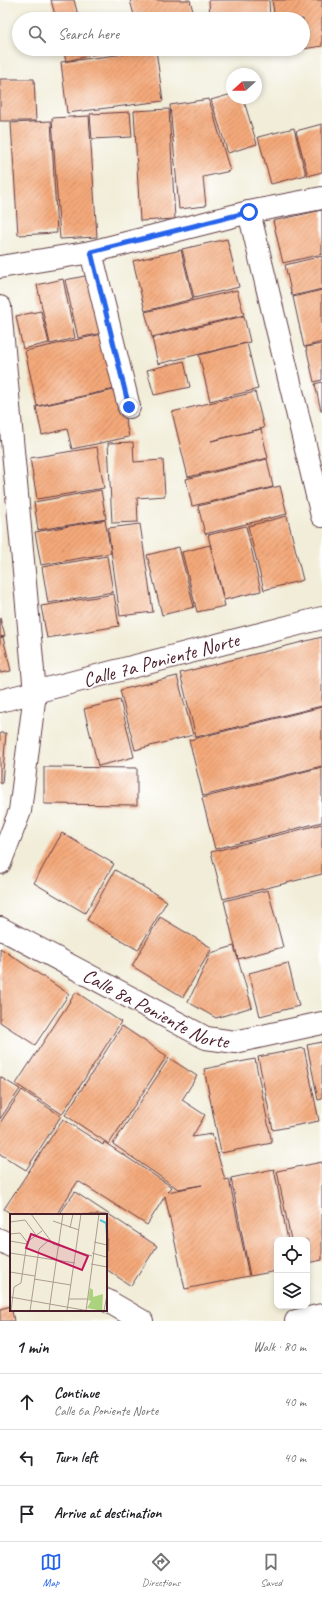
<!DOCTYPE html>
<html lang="en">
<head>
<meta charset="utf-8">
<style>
	:root { --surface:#fff; --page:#f6f6f6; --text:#202124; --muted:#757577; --line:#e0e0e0; --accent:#2563eb }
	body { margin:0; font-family:Caveat,sans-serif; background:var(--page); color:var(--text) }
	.controls { position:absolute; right:12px; bottom:12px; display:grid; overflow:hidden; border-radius:8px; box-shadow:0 2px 6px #0003 }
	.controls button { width:36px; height:36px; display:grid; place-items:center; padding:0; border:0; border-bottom:1px solid var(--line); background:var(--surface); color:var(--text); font:20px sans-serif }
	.compass { position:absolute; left:226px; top:68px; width:36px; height:36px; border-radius:50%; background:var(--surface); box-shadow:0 2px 6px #0003; rotate:249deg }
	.stop { position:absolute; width:12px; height:12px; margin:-9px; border:3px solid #2563eb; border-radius:50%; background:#fff }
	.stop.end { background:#2563eb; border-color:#fff; box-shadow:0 1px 4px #0008 }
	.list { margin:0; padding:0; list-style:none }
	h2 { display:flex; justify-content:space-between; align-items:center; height:52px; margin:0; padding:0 16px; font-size:17px }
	h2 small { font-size:13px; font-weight:400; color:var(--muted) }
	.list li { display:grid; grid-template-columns:26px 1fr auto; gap:12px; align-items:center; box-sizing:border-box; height:56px; padding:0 16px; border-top:1px solid var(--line) }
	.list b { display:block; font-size:15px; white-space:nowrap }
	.list p { margin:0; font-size:13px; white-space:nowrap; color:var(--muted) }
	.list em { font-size:13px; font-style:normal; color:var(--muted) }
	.icon { flex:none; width:22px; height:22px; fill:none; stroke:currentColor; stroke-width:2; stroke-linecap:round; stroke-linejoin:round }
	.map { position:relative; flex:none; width:322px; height:1321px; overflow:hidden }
	.search { position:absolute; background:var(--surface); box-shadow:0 2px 6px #0003; left:12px; right:12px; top:12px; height:44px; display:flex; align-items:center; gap:10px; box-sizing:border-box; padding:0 14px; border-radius:22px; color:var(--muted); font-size:15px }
	.sheet { height:220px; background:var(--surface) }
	nav { display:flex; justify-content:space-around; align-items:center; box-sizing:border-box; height:56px; border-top:1px solid var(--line); background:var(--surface); font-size:11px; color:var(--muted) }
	nav a { display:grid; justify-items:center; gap:2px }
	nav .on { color:var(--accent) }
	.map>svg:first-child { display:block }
	.building { fill:url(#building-hatch) }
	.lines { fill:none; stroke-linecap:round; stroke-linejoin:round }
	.minor-casing { stroke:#633e45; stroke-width:24 }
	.minor { stroke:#fff; stroke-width:22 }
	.route { stroke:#2563eb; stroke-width:5 }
	.labels { text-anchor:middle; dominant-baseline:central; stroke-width:3.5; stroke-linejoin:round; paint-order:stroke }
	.street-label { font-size:20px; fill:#4a1f2b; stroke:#fff }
	.inset-river { fill:none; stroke:#5ec1dc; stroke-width:2 }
	.inset-road { fill:none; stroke:#ae9b93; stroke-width:1 }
	.view { fill:#c2185b; fill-opacity:0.15; stroke:#c2185b; stroke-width:2 }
	.inset-edge { fill:none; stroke:#4a1f2b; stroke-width:2 }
</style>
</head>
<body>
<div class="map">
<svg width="322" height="1321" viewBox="0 0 322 1321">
	<defs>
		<pattern id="building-hatch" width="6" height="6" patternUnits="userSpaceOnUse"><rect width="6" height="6" fill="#f4a97a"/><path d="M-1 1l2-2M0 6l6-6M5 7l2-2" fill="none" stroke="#c88964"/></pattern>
	</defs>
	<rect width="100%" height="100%" fill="#fff"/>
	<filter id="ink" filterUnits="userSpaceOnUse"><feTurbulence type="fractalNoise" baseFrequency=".025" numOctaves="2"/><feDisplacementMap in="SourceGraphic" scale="8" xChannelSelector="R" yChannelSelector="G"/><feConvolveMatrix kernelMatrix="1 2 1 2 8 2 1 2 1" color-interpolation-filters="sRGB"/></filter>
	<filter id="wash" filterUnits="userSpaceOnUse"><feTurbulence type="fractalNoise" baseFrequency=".012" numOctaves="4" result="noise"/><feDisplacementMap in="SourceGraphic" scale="16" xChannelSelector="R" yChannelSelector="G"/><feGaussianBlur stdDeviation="0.9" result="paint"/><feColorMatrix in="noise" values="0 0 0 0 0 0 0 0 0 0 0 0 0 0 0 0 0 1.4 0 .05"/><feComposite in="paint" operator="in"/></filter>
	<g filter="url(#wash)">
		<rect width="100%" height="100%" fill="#f1edd8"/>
		<g id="blocks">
			<!-- building -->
			<g class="building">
				<polygon points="51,0 74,0 79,19 56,19"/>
				<polygon points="130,0 190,0 195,19 135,19"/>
				<polygon points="209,0 269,0 270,19 210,19"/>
				<polygon points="272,0 322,0 322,46 303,49 303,19 275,19"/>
				<polygon points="63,49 86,49 88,56 66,61"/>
				<polygon points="89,49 114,49 114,50 91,55"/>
				<polygon points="280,49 299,49 299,50 281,53"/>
				<polygon points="156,50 163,101 67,113 61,62"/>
				<polygon points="0,79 34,79 36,121 0,121"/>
				<polygon points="232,94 232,98 243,98 257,144 228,153 211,100"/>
				<polygon points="209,99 230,171 203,177 206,206 179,209 170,105"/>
				<polygon points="169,109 175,219 140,221 134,111"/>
				<polygon points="130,112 132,137 92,139 90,114"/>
				<polygon points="89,116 97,237 60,239 52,118"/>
				<polygon points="51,121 57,233 18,235 11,123"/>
				<polygon points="322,124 322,172 308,176 296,131"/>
				<polygon points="294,128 306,175 271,184 258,137"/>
				<polygon points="322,210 322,254 283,263 273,221"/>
				<polygon points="227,239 239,287 194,298 182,249"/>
				<polygon points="181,250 193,299 145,311 133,261"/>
				<polygon points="322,256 322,289 292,296 285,265"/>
				<polygon points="95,274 107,332 78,338 65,280"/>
				<polygon points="63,279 75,338 50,344 37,285"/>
				<polygon points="237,290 244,315 152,337 145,312"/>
				<polygon points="322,290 322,342 304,347 293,297"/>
				<polygon points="41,311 49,343 23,349 16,316"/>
				<polygon points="244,316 250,342 158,364 152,338"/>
				<polygon points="107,333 119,388 37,406 25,351"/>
				<polygon points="247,343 258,389 210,401 199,355"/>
				<polygon points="322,344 322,380 314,382 306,347"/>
				<polygon points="184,361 190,387 154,395 147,370"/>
				<polygon points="322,382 322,411 321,411 315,384"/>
				<polygon points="119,389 129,437 72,449 67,429 42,435 36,407"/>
				<polygon points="255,392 264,428 211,441 261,429 268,458 188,477 172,412"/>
				<polygon points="133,442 134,462 163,460 165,496 137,498 138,522 112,523 108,443"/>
				<polygon points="97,447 104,488 37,499 30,458"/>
				<polygon points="267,459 273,487 192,506 186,479"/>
				<polygon points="280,486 287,514 205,534 198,506"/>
				<polygon points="101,490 106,519 38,530 34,502"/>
				<polygon points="287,516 303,580 264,590 248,526"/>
				<polygon points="105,520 111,553 41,565 35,532"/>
				<polygon points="140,524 153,612 120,616 108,528"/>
				<polygon points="246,526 261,591 224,600 208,535"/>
				<polygon points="210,545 225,606 197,612 182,552"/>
				<polygon points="179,547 194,607 162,615 147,555"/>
				<polygon points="107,556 113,592 48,603 42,567"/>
				<polygon points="114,594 119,626 47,638 41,606"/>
				<polygon points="0,618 5,636 0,637"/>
				<polygon points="3,637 11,671 0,673 0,638"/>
				<polygon points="322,637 322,706 196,737 180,673"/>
				<polygon points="177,676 193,735 135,750 120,690"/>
				<polygon points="120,700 134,757 98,766 84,709"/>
				<polygon points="322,707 322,766 203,796 189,740"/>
				<polygon points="0,733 6,733 2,784 0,783"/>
				<polygon points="44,767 137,768 137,805 44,804"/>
				<polygon points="322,767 322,822 215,849 202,798"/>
				<polygon points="322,824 322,874 223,899 211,852"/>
				<polygon points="62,833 114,864 85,913 34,883"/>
				<polygon points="115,870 167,901 138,950 87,920"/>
				<polygon points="268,890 283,947 238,959 224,901"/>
				<polygon points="160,917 212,948 183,997 132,966"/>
				<polygon points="234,946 252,1007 216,1018 188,1002 211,953"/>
				<polygon points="0,948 69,994 35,1045 0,1022"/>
				<polygon points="288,963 299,1006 260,1016 249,973"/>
				<polygon points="76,992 121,1022 62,1114 16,1084"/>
				<polygon points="122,1026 167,1056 109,1144 65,1115"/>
				<polygon points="322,1042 322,1099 318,1100 307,1045"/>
				<polygon points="304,1048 319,1121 273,1130 258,1057"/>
				<polygon points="169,1058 197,1076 182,1100 205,1115 192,1137 212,1134 225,1180 229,1179 249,1276 185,1289 165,1196 147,1225 78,1181 56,1215 13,1215 4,1209 63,1119 103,1145 104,1142 172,1187 168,1192 202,1185 178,1189 113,1144"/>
				<polygon points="255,1059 272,1143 221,1153 204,1069"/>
				<polygon points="0,1077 20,1089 0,1119"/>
				<polygon points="22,1090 61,1116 26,1170 0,1154 0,1123"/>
				<polygon points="322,1162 322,1260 307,1263 307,1240 291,1240 277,1171"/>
				<polygon points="274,1169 288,1240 277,1240 277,1271 250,1276 231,1178"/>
				<polygon points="75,1192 157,1246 131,1286 106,1269 106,1215 59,1215"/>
				<polygon points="11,1306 14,1321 0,1321 0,1309"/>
			</g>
		</g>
	</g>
	<g filter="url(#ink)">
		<use href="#blocks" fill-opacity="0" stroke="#633e45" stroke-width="1"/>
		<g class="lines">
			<!-- minor casing -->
			<g class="minor-casing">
				<g id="minor">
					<polyline points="249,212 322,516"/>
					<polyline points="91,252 129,407"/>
					<polyline points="0,267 91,252 249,212 322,198"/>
					<polyline points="0,307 35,693 20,811 0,863"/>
					<polyline points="0,701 322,618"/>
					<path id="s1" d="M0,928L206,1038L235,1042L322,1023"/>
					<polyline points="0,1240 11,1246"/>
					<polyline points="106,1300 142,1321"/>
					<polyline points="296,1321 322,1315"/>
				</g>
			</g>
			<!-- minor -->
			<use href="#minor" class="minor"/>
		</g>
	</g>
	<g class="lines" filter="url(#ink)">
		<!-- route -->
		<polyline class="route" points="129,407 91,252 249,212"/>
	</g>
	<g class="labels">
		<!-- street labels -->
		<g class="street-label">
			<text transform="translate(161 660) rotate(-15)">Calle 7a Poniente Norte</text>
			<text stroke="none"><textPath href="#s1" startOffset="176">Calle 8a Poniente Norte</textPath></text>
		</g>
	</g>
	<!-- overview -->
	<g transform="translate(10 1214)">
		<rect width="97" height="97" fill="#f1edd8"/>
		<path d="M80,74L83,76V83L93,80L92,97L77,94L81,87L78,86Z" fill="#abd27d"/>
		<path class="inset-river" d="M90,6L96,9L97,21"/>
		<path class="inset-road" d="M21,0L43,30L82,42M43,7L69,16M0,8L15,6L26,21M60,14L63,0M0,20L10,19L17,28M0,27L17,30M84,28L97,31M0,39L65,49M82,39L96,43M81,50L97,53M0,58L25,62M24,65L61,71M0,83L79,97M59,85H77M1,97L4,73L11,69L17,28L32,17M20,97L29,35L39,26M39,97L53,0M57,97L71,0M76,97L89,0M94,97L97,81"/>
		<path class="view" d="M21,20L78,42L72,56L16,34Z"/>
		<rect width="97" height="97" class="inset-edge"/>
	</g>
</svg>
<div class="controls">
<button><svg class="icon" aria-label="locate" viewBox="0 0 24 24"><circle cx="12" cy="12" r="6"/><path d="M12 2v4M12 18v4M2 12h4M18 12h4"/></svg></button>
<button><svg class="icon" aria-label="layers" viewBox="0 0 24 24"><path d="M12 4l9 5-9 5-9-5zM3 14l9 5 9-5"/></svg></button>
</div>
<svg class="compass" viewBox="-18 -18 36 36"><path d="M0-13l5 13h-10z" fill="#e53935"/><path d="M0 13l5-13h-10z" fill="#757577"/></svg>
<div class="stop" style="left:249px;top:212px"></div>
<div class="stop end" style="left:129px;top:407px"></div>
<div class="search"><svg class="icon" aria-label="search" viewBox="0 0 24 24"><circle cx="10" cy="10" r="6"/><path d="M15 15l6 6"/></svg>Search here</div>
</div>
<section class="sheet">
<h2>1 min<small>Walk · 80 m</small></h2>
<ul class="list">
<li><svg class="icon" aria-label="ahead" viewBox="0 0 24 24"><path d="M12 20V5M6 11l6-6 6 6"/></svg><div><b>Continue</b><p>Calle 6a Poniente Norte</p></div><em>40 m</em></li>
<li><svg class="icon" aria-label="left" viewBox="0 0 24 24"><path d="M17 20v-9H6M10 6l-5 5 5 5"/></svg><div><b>Turn left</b></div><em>40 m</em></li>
<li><svg class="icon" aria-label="arrive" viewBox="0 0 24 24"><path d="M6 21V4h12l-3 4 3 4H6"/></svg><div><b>Arrive at destination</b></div></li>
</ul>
</section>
<nav>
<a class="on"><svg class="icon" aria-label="map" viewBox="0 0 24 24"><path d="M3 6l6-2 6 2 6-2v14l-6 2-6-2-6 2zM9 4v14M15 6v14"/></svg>Map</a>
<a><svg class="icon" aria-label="directions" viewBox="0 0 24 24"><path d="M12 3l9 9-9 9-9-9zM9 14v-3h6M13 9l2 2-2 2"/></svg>Directions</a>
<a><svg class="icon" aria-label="saved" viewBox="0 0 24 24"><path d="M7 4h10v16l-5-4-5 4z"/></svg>Saved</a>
</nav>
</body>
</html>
